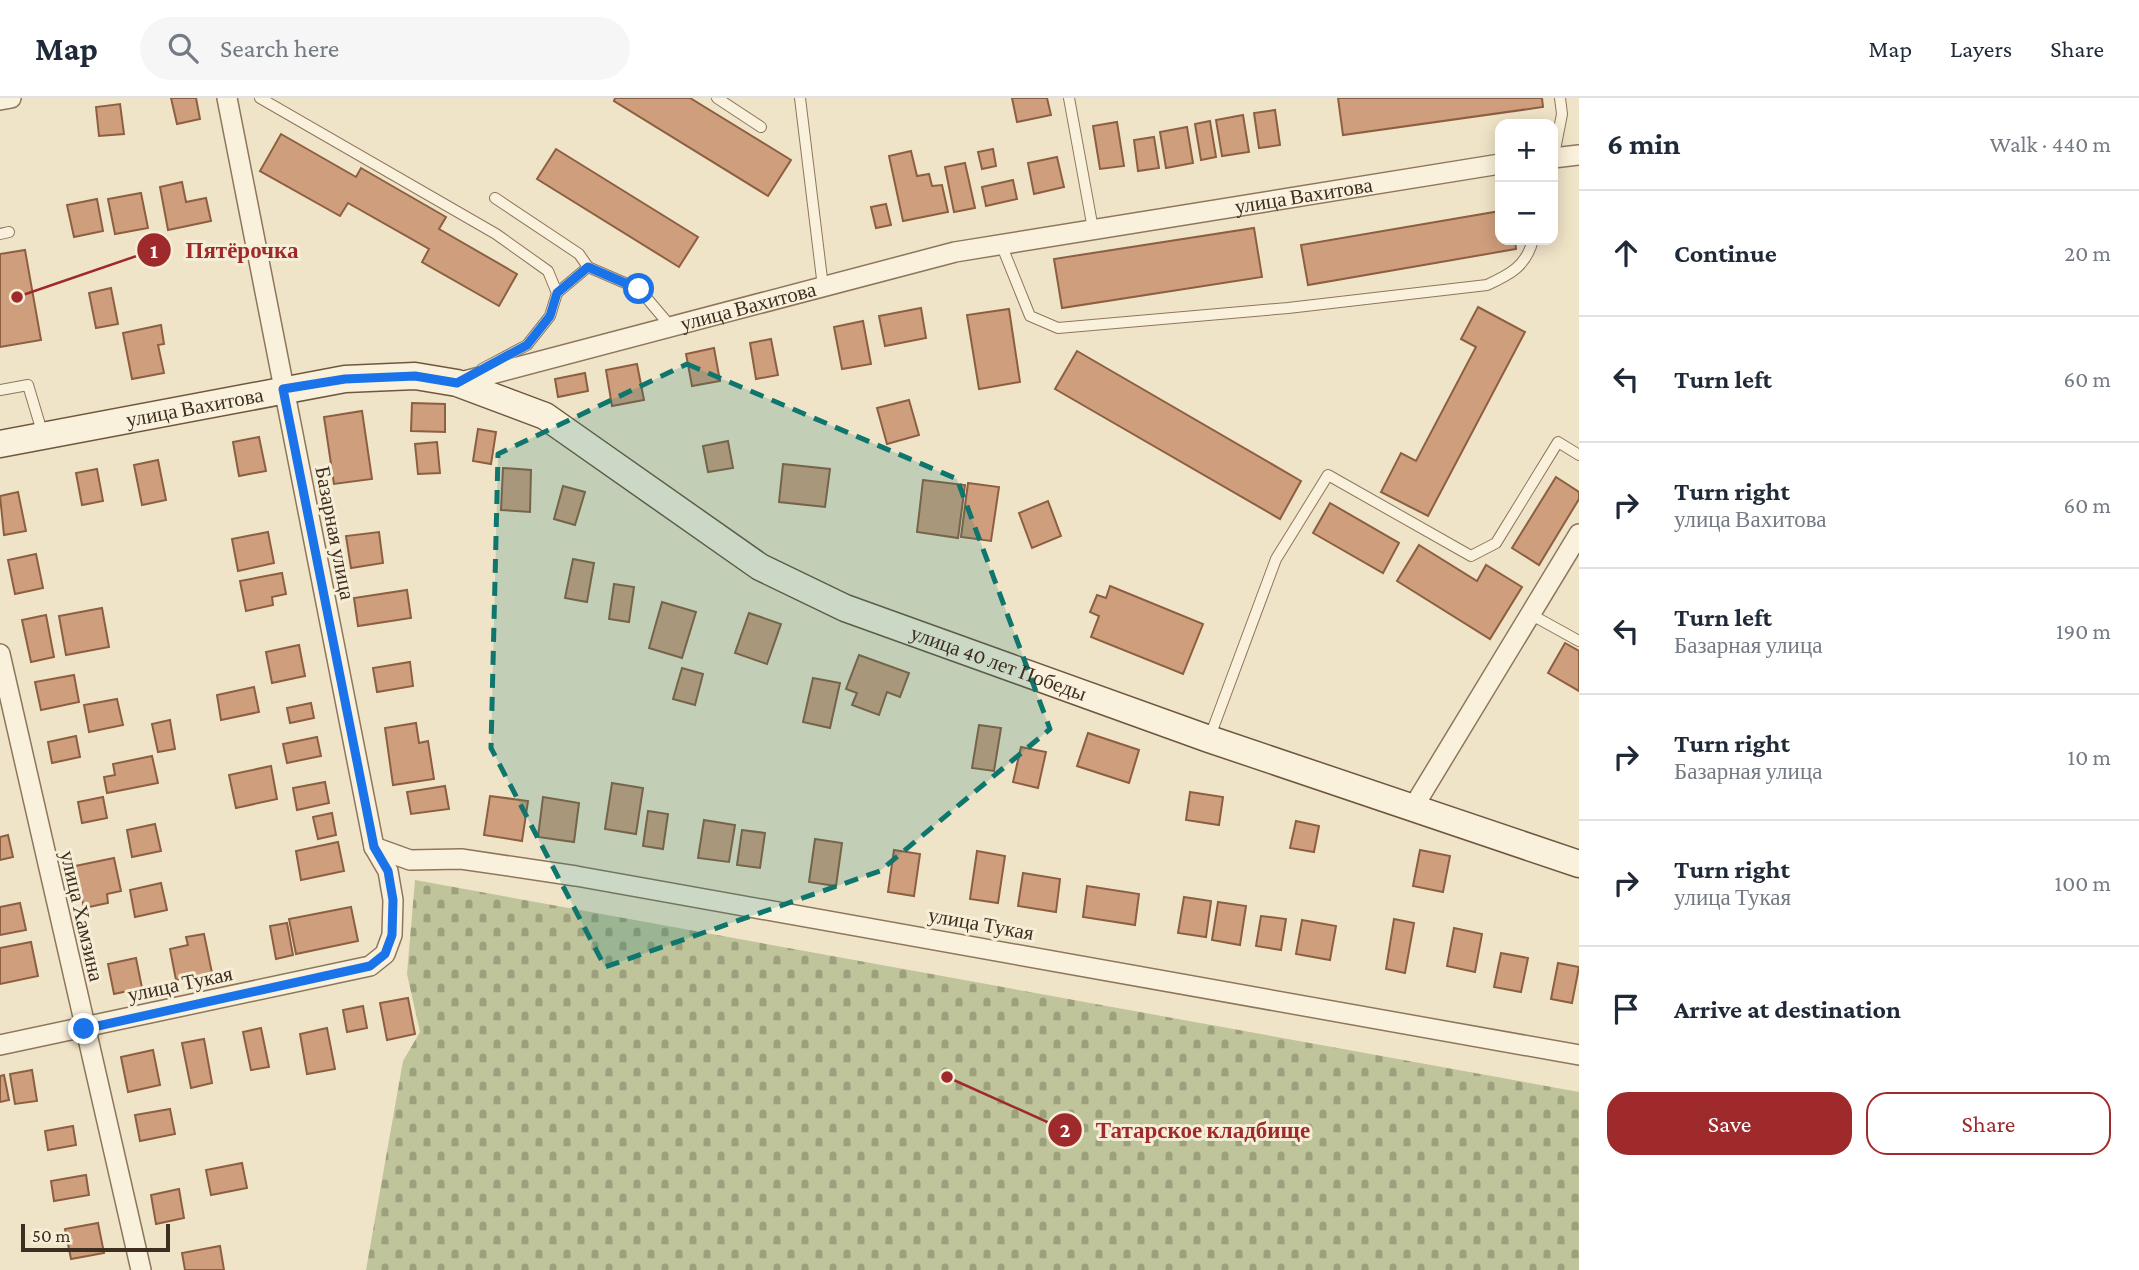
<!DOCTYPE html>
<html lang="en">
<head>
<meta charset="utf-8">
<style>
	:root { --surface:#fff; --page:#f6f6f7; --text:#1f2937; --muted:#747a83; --line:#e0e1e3; --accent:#9e2a2b }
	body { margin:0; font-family:"Crimson Pro",serif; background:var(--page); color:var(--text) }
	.controls { position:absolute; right:21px; top:21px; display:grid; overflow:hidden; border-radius:14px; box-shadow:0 4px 18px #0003 }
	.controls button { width:63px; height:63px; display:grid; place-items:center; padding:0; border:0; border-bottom:2px solid var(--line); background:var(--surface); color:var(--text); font:35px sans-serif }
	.scale { position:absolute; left:21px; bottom:18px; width:149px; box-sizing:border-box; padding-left:7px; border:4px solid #3d2e20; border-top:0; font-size:19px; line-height:24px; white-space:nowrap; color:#3d2e20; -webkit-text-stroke:5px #f7eed8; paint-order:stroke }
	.stop { position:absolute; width:21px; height:21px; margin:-16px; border:5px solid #1a73e8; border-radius:50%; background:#fff }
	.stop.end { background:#1a73e8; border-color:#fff; box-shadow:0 2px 7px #0008 }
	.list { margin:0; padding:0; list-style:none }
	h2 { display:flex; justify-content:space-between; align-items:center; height:91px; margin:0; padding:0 28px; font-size:30px }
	h2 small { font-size:23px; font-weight:400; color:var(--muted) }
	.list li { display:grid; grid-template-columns:46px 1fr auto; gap:21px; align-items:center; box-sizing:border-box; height:126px; padding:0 28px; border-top:2px solid var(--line) }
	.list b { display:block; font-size:26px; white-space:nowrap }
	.list p { margin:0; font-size:23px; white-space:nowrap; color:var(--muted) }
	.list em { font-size:23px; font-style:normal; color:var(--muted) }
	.actions { display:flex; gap:14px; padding:21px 28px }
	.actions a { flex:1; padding:16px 0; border:2px solid var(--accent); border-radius:21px; text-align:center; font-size:24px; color:var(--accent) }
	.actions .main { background:var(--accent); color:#fff }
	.icon { flex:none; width:38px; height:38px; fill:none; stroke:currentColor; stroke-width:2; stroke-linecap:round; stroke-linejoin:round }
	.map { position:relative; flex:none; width:1579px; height:1172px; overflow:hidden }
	header { display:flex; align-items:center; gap:42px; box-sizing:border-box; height:98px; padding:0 35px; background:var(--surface); border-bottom:2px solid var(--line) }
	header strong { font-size:33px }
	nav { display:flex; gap:38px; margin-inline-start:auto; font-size:24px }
	.search { width:490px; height:63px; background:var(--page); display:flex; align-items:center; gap:18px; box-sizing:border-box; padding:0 24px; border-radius:38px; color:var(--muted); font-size:26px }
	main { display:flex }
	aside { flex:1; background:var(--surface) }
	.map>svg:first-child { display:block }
	.cemetery { fill:url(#cemetery-stones) }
	.building { fill:#cf9f7d; stroke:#8d5f41; stroke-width:2 }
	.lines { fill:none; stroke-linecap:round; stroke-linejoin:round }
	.lane-casing { stroke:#8d765c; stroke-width:12 }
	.street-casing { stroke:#8d765c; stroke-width:22 }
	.secondary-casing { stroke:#6f573f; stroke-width:29 }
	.lane { stroke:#faf1dc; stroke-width:10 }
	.street { stroke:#faf1dc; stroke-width:19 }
	.secondary { stroke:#faf1dc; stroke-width:26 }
	.route { stroke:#1a73e8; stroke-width:9 }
	.marked { fill:#0f766e; fill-opacity:0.2; stroke:#0f766e; stroke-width:5; stroke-dasharray:14 9; stroke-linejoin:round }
	.labels { text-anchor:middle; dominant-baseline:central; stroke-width:6; stroke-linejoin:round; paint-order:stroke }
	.street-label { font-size:21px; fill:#3d2e20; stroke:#f7eed8 }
	.leader { fill:none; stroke:#9e2a2b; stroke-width:2.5 }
	.callout-dot { fill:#9e2a2b; stroke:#f7eed8; stroke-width:2.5 }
	.mark-label { font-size:21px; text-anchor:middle; font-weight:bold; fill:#fff }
	.callout-label { font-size:23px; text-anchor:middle; font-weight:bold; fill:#9e2a2b; stroke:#f7eed8; stroke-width:6; stroke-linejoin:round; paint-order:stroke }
</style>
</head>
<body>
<header>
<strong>Map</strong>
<div class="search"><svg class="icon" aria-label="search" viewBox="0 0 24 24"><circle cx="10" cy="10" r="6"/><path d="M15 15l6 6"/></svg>Search here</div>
<nav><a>Map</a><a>Layers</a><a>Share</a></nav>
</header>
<main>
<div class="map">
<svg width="1579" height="1172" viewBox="0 0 1579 1172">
	<defs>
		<pattern id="cemetery-stones" width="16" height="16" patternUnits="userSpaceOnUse" patternTransform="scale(1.75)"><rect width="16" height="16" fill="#bfc49a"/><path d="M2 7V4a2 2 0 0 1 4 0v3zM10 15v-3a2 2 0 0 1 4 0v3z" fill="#9ca07d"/></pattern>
	</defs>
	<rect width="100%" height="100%" fill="#f0e4c8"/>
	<!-- cemetery -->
	<polygon class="cemetery" points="415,782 1579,994 1579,1172 366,1172 403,963 420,934 407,876"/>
	<!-- building -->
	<g class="building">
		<polygon points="171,0 196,0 200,21 177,26"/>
		<polygon points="615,0 690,0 791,62 768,98 614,3"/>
		<polygon points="1012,0 1047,0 1051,17 1017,24"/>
		<polygon points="1338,0 1542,0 1543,9 1343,37"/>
		<polygon points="120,6 124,36 99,38 96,9"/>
		<polygon points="1275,12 1280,47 1259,50 1254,15"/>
		<polygon points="1243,17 1249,54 1222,58 1216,22"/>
		<polygon points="1210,23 1216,59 1201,62 1195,26"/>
		<polygon points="1117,24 1124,68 1100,71 1093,28"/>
		<polygon points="1187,29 1193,65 1166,70 1160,34"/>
		<polygon points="281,36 356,79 361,70 446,119 439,131 517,176 499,208 422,164 429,151 348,105 340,118 260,73"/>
		<polygon points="1154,39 1159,70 1138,73 1134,42"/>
		<polygon points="556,51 698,139 679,169 537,81"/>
		<polygon points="993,51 996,68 982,71 978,54"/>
		<polygon points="911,53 917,78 929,76 932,88 942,87 948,114 903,123 889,58"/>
		<polygon points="1057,59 1064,89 1034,96 1028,65"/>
		<polygon points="965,65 975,110 954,114 945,69"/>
		<polygon points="1013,82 1017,101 986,108 982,89"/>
		<polygon points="182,84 186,104 206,100 211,123 168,132 160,89"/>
		<polygon points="141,95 148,130 115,136 108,101"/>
		<polygon points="97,101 103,133 74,139 67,107"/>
		<polygon points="886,106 891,127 876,130 871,109"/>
		<polygon points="1500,113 1500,142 1515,142 1516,151 1308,187 1301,147"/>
		<polygon points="1254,130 1262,179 1062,210 1054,161"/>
		<polygon points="25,152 41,242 0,249 0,156"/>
		<polygon points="111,190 118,226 96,230 89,195"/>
		<polygon points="1478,209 1525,234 1428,418 1381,394 1401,355 1416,363 1476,249 1461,241"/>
		<polygon points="921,210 926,240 885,248 879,218"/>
		<polygon points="1009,211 1020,284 979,291 967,217"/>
		<polygon points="863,223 871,266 842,271 834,229"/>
		<polygon points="161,227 164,246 158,247 164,275 132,281 123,235"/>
		<polygon points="771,241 778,277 756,281 750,245"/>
		<polygon points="714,250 720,283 692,288 686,256"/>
		<polygon points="1077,253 1301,383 1280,421 1055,291"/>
		<polygon points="637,266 644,302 612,308 606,272"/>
		<polygon points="585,275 588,293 558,299 555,281"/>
		<polygon points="909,302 919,337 887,346 877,310"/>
		<polygon points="412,305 445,306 445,334 411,333"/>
		<polygon points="362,313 372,381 334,386 324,319"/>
		<polygon points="478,331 496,334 491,366 473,363"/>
		<polygon points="259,339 266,373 239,378 233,344"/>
		<polygon points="728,343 733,370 708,374 703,348"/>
		<polygon points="437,344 440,375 418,376 415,346"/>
		<polygon points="158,362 166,402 142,407 134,367"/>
		<polygon points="783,366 830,371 825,409 779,404"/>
		<polygon points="503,370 531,372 530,414 501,412"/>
		<polygon points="97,371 103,403 82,407 76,375"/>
		<polygon points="1556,379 1579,394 1579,401 1539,467 1512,450"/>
		<polygon points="923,382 965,387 958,440 917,434"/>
		<polygon points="968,385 999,389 991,443 961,439"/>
		<polygon points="563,388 585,394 575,427 554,421"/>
		<polygon points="18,394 26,433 4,437 0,398"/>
		<polygon points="1048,403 1061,438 1032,450 1019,415"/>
		<polygon points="1330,405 1399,445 1383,475 1313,435"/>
		<polygon points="268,434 274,465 238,473 232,441"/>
		<polygon points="379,434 383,465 351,470 346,438"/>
		<polygon points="1419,447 1477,483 1486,467 1522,489 1490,541 1397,483"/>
		<polygon points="36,456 43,490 15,496 8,462"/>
		<polygon points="573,461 594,465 587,504 565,500"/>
		<polygon points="282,475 286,496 272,499 273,507 246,513 240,483"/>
		<polygon points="614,486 634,489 629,524 609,521"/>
		<polygon points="1110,488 1203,526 1183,576 1091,539 1099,518 1090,514 1097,497 1106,500"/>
		<polygon points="407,492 411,520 358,528 354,500"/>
		<polygon points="662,504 696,514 682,560 649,550"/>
		<polygon points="102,510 109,549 66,557 59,518"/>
		<polygon points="749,515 781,526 767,566 735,555"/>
		<polygon points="46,517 54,559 31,564 22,522"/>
		<polygon points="1565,545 1579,553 1579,593 1548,575"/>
		<polygon points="299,547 305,578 272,585 266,554"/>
		<polygon points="859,557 909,575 900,599 887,594 879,617 852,607 857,595 846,591"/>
		<polygon points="410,564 413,588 377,594 373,570"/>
		<polygon points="682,570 703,576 695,607 673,601"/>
		<polygon points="74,577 79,604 41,612 35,584"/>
		<polygon points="813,580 840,585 830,630 803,624"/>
		<polygon points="254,589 259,614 221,622 217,597"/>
		<polygon points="117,601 123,627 89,634 84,607"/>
		<polygon points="311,605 314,620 290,625 287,610"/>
		<polygon points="170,622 175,651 158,654 152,626"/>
		<polygon points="416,625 419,645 428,643 434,681 393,687 385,630"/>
		<polygon points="979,627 1001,630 994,673 972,670"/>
		<polygon points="1088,635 1139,652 1129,685 1077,668"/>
		<polygon points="76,638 80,659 52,665 48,644"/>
		<polygon points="317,639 321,658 287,665 283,646"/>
		<polygon points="1021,649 1046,654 1038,690 1013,684"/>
		<polygon points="152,658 158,685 107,695 104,679 115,677 113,666"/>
		<polygon points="271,668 277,701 236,710 229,677"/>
		<polygon points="325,684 329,705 297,712 293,690"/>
		<polygon points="612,685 643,690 636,736 605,731"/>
		<polygon points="445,688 449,711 411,716 407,694"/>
		<polygon points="1190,694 1223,699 1219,727 1186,722"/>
		<polygon points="490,698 528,703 522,743 484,737"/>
		<polygon points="103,699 107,720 82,725 78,704"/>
		<polygon points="543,699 579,705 574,744 538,739"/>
		<polygon points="648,713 668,716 663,751 643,748"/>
		<polygon points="332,715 336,737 318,741 313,719"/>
		<polygon points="704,722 735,727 729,764 698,760"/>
		<polygon points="1296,723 1319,728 1314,754 1290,750"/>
		<polygon points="155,726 161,753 132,759 127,732"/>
		<polygon points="742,732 765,735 760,770 737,767"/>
		<polygon points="8,737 13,759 0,762 0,739"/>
		<polygon points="815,741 842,745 836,788 809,784"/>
		<polygon points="338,744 344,773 301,782 296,753"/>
		<polygon points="894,752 920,756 914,798 888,794"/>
		<polygon points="1420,752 1450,758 1443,794 1413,788"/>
		<polygon points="977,753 1005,758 998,805 970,801"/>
		<polygon points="114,760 121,793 107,796 108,805 84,810 75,768"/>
		<polygon points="1023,775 1060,781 1056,814 1018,808"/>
		<polygon points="161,785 167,812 135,819 130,792"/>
		<polygon points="1087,788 1139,796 1135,827 1083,819"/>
		<polygon points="1184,799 1211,803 1206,839 1178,835"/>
		<polygon points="1218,804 1246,808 1240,847 1212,842"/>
		<polygon points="20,805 26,832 0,837 0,809"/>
		<polygon points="351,809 358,843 296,856 289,821"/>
		<polygon points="1261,818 1286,821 1281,852 1256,848"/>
		<polygon points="1394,821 1414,825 1405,875 1386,871"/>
		<polygon points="1302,822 1336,828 1330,862 1296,856"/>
		<polygon points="287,825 293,857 276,861 270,828"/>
		<polygon points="1454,830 1482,836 1475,874 1447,868"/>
		<polygon points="204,836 212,875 176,882 170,851 188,847 186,839"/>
		<polygon points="31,844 38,878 0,886 0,850"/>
		<polygon points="1501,855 1528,860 1521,894 1494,889"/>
		<polygon points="136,860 142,890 114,896 108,866"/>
		<polygon points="1558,865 1579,869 1572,905 1551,901"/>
		<polygon points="408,900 415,936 387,942 380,905"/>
		<polygon points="363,908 367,930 347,934 343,912"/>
		<polygon points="261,930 269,969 251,972 243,934"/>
		<polygon points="327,930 335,971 307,976 300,936"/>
		<polygon points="204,941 212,985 191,990 182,945"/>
		<polygon points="153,952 160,987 128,994 121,959"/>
		<polygon points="32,972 37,1003 15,1006 10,976"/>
		<polygon points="4,977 9,1002 0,1004 0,978"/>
		<polygon points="170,1011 175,1036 140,1043 135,1017"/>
		<polygon points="73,1028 76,1047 48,1052 45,1033"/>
		<polygon points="242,1065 247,1090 211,1097 206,1072"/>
		<polygon points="86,1077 89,1097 54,1103 51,1083"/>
		<polygon points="179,1091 184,1120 156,1126 151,1097"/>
		<polygon points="98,1125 104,1155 71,1161 65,1131"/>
		<polygon points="220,1148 224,1172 185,1172 182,1155"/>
	</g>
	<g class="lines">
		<!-- lane casing -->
		<g class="lane-casing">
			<g id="lane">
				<polyline points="260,0 496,136 548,173 557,195 550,218 527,247 482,271"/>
				<polyline points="717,0 761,29"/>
				<polyline points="800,0 823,189"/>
				<polyline points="1069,0 1093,131"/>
				<polyline points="1553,62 1562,16 1560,0"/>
				<polyline points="495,100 579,156 588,169 557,195"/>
				<polyline points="0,136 9,134"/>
				<path d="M1001,146L1030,218L1058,230L1288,210L1487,187C1511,176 1526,168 1533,142"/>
				<polyline points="588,169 639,191 672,230"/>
				<polyline points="0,292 28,287 43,337"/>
				<polyline points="1530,516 1579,543"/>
				<polyline points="1209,641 1276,461 1328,377 1471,458 1496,445 1558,344 1579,357"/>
			</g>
		</g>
		<!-- street casing -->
		<g class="street-casing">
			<g id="street">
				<polyline points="0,2 11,0"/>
				<polyline points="1553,60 1579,57"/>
				<path id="s1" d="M457,285L955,154L1500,66"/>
				<polyline points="0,556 141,1172"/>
				<polyline points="1414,708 1579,436"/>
				<polyline points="374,749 410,762 461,761 576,778 1579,957"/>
				<polyline points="0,947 370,868 385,856 392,837 393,802 388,773 374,749 227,0"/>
			</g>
		</g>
		<!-- secondary casing -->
		<g class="secondary-casing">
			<g id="secondary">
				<path id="s2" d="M0,346L345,281L415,278L457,285L545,318L760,469L845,510L1209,641L1579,766"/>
			</g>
		</g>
		<!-- lane -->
		<use href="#lane" class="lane"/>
		<!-- street -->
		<use href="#street" class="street"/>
		<!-- secondary -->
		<use href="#secondary" class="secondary"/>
	</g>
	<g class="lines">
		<!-- route -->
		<polyline class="route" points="84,931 370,868 385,856 392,837 393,802 388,773 374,749 283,291 345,281 415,278 457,285 527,247 550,218 557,195 588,169 639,191"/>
	</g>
	<!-- marked area -->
	<path class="marked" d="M687,266L957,381L1050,631L880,773L605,869L491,650L498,356Z"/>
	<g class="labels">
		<!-- street labels -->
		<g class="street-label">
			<text stroke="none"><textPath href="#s1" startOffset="868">улица Вахитова</textPath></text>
			<text stroke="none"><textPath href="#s1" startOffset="301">улица Вахитова</textPath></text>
			<text stroke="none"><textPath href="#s2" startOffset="198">улица Вахитова</textPath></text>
			<text transform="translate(335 435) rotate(79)">Базарная улица</text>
			<text stroke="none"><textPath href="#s2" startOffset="1078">улица 40 лет Победы</textPath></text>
			<text transform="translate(82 818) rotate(77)">улица Хамзина</text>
			<text transform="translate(981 826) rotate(10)">улица Тукая</text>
			<text transform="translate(180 886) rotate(-12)">улица Тукая</text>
		</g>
	</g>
	<!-- callouts -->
	<path class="leader" d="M17 199L154 152M947 979L1065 1032"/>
	<g class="callout-dot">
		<circle cx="17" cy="199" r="7"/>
		<circle cx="947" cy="979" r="7"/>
		<circle cx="154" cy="152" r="18"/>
		<circle cx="1065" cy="1032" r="18"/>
	</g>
	<g class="mark-label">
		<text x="154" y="160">1</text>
		<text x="1065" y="1039">2</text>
	</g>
	<g class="callout-label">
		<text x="242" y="160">Пятёрочка</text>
		<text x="1203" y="1040">Татарское кладбище</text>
	</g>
</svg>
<div class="controls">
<button>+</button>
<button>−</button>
</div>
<div class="scale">50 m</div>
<div class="stop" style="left:639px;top:191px"></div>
<div class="stop end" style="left:84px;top:931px"></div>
</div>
<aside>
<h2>6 min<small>Walk · 440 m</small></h2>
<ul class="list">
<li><svg class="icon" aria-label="ahead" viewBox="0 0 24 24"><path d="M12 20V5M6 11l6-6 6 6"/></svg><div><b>Continue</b></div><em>20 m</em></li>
<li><svg class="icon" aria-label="left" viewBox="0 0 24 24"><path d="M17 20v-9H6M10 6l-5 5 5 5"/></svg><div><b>Turn left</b></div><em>60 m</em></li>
<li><svg class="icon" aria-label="right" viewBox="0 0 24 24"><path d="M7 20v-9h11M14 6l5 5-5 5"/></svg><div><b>Turn right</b><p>улица Вахитова</p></div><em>60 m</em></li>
<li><svg class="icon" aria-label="left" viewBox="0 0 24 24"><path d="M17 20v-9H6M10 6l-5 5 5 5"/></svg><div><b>Turn left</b><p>Базарная улица</p></div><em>190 m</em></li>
<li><svg class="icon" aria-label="right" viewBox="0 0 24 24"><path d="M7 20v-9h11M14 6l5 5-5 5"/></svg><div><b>Turn right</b><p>Базарная улица</p></div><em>10 m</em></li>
<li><svg class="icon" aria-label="right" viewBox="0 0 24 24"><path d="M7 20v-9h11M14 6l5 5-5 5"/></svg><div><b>Turn right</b><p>улица Тукая</p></div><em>100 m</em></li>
<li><svg class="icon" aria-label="arrive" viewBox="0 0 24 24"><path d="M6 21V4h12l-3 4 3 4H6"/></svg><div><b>Arrive at destination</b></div></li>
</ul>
<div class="actions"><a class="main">Save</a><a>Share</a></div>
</aside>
</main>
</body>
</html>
